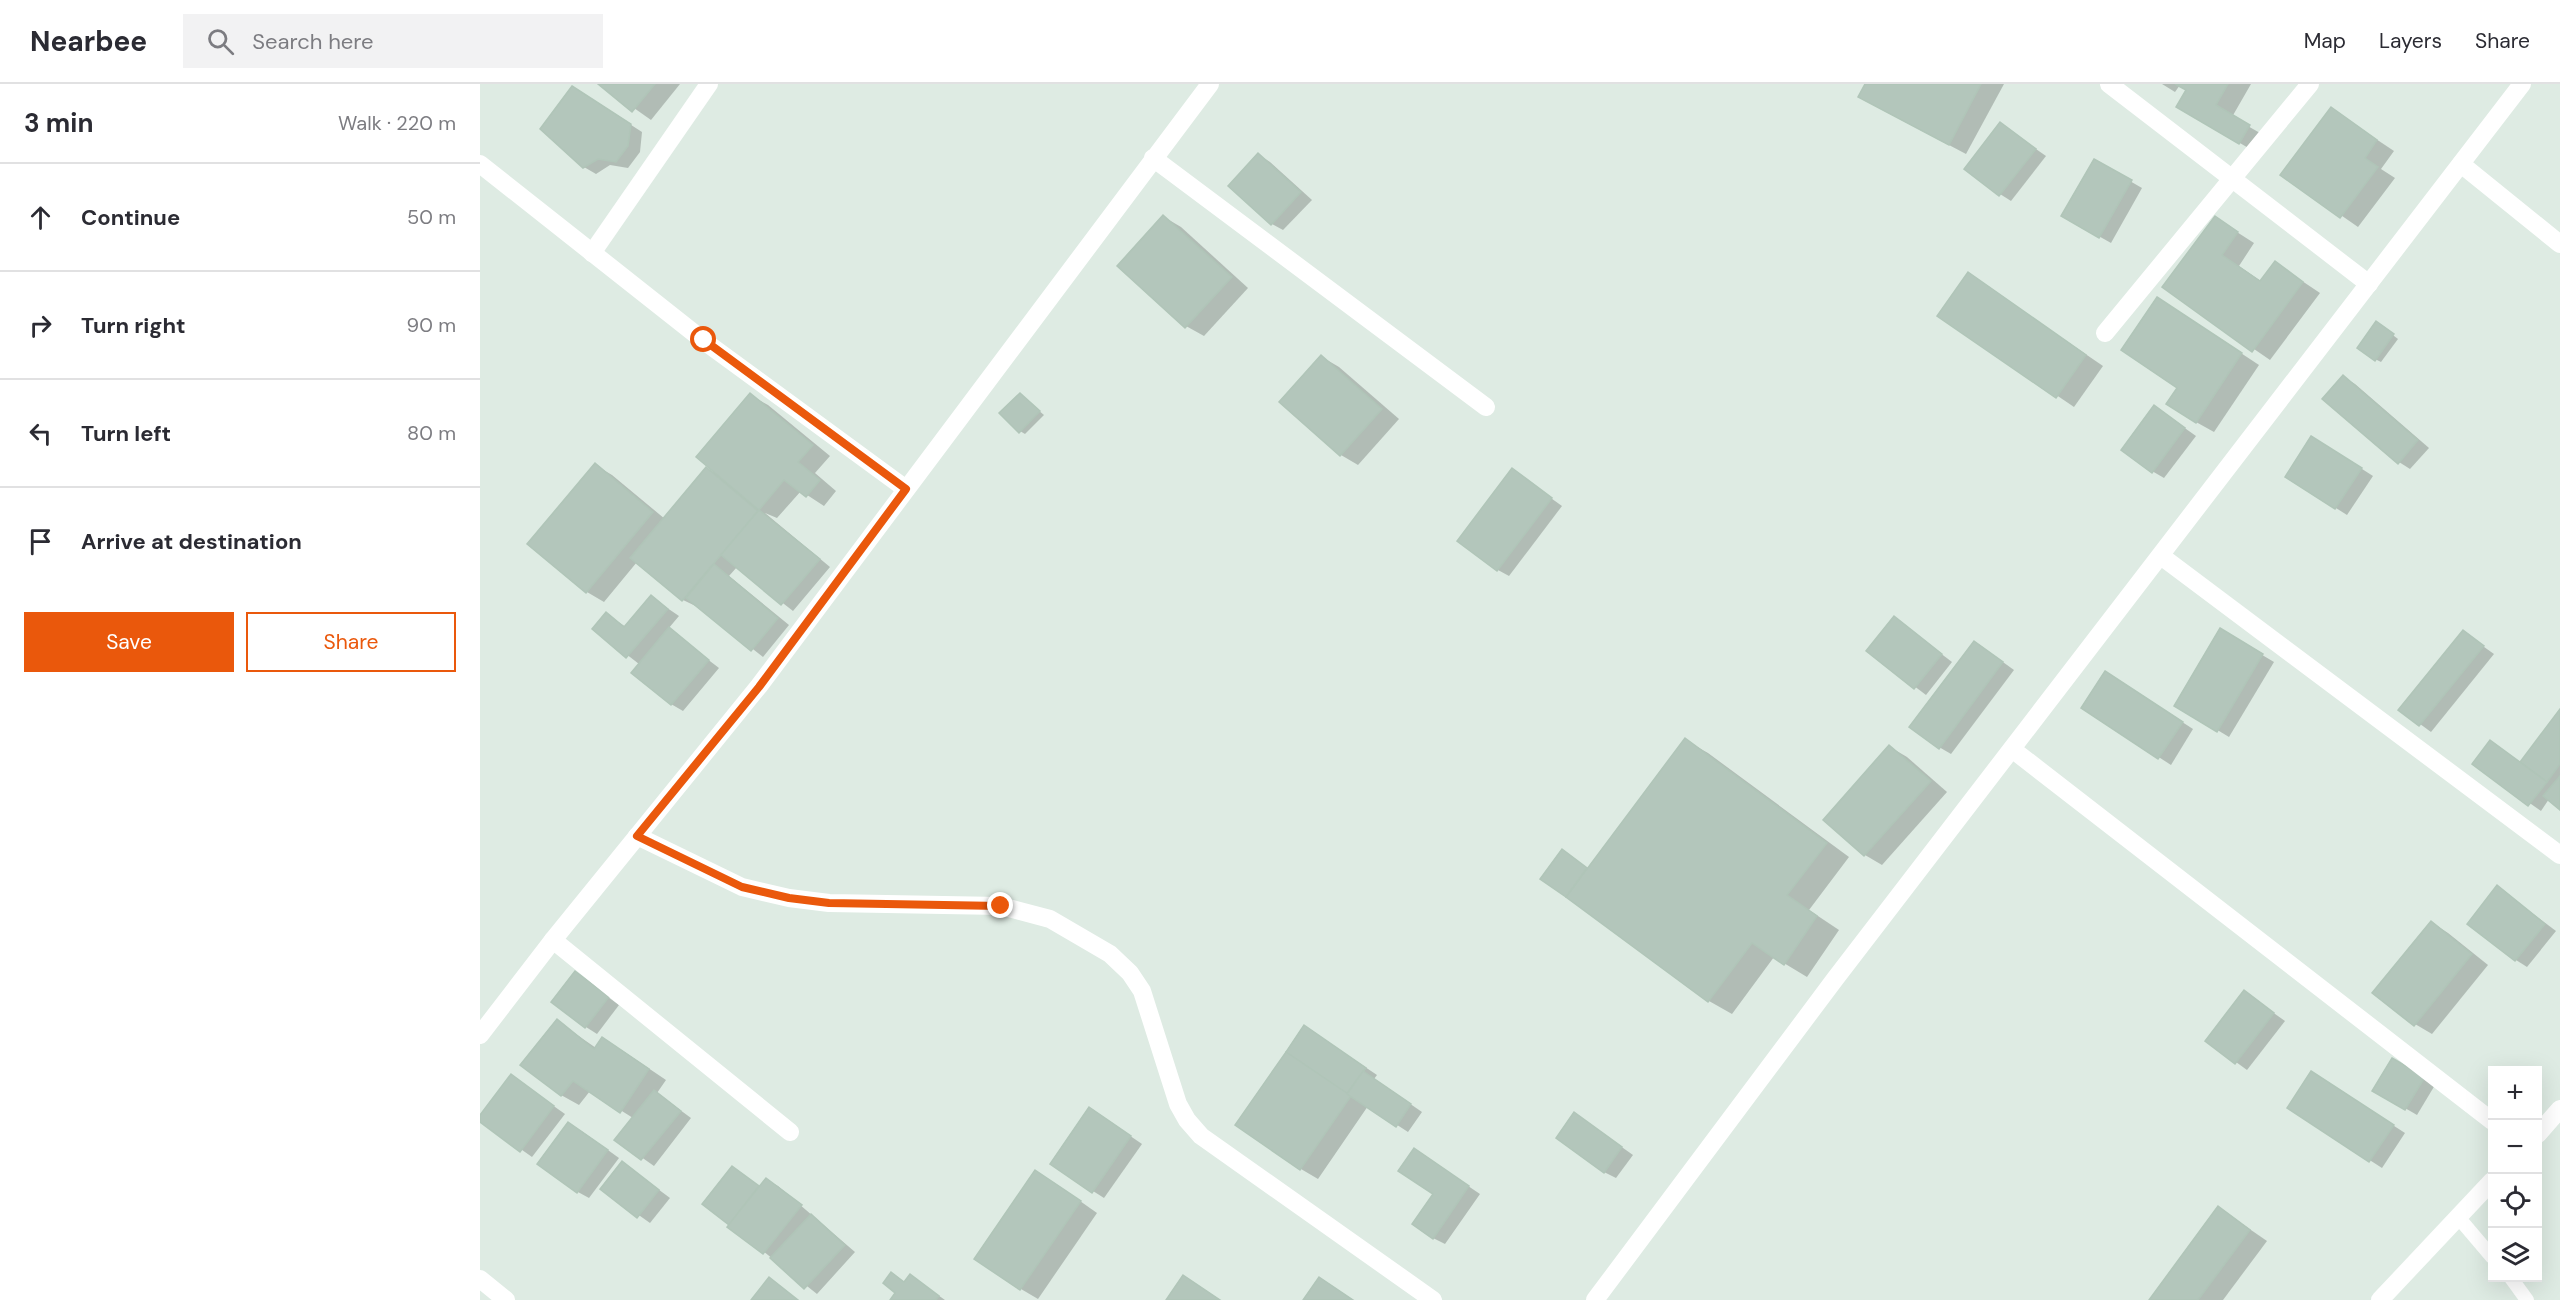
<!DOCTYPE html>
<html lang="en">
<head>
<meta charset="utf-8">
<style>
	:root { --surface:#fff; --page:#f2f2f3; --text:#2b2b33; --muted:#7c7c81; --line:#e1e1e2; --accent:#ea580c }
	body { margin:0; font-family:"DM Sans",sans-serif; background:var(--page); color:var(--text) }
	.controls { position:absolute; right:18px; bottom:18px; display:grid; overflow:hidden; border-radius:0px; box-shadow:0 6px 24px #0002 }
	.controls button { width:54px; height:54px; display:grid; place-items:center; padding:0; border:0; border-bottom:2px solid var(--line); background:var(--surface); color:var(--text); font:30px sans-serif }
	.stop { position:absolute; width:18px; height:18px; margin:-14px; border:4px solid #ea580c; border-radius:50%; background:#fff }
	.stop.end { background:#ea580c; border-color:#fff; box-shadow:0 2px 6px #0008 }
	.list { margin:0; padding:0; list-style:none }
	h2 { display:flex; justify-content:space-between; align-items:center; height:78px; margin:0; padding:0 24px; font-size:26px }
	h2 small { font-size:20px; font-weight:400; color:var(--muted) }
	.list li { display:grid; grid-template-columns:39px 1fr auto; gap:18px; align-items:center; box-sizing:border-box; height:108px; padding:0 24px; border-top:2px solid var(--line) }
	.list b { display:block; font-size:22px; white-space:nowrap }
	.list em { font-size:20px; font-style:normal; color:var(--muted) }
	.actions { display:flex; gap:12px; padding:18px 24px }
	.actions a { flex:1; padding:14px 0; border:2px solid var(--accent); border-radius:0px; text-align:center; font-size:21px; color:var(--accent) }
	.actions .main { background:var(--accent); color:#fff }
	.icon { flex:none; width:33px; height:33px; fill:none; stroke:currentColor; stroke-width:2; stroke-linecap:round; stroke-linejoin:round }
	.map { position:relative; flex:none; width:2080px; height:1216px; overflow:hidden }
	header { display:flex; align-items:center; gap:36px; box-sizing:border-box; height:84px; padding:0 30px; background:var(--surface); border-bottom:2px solid var(--line) }
	header strong { font-size:28px }
	nav { display:flex; gap:33px; margin-inline-start:auto; font-size:21px }
	.search { width:420px; height:54px; background:var(--page); display:flex; align-items:center; gap:15px; box-sizing:border-box; padding:0 21px; border-radius:0px; color:var(--muted); font-size:22px }
	main { display:flex }
	aside { flex:1; background:var(--surface) }
	.map>svg:first-child { display:block }
	.shadow { fill:#0003 }
	.building { fill:#b3c6bb; stroke:#b0c5b8; stroke-width:1.5 }
	.lines { fill:none; stroke-linecap:round; stroke-linejoin:round }
	.service { stroke:#fff; stroke-width:14 }
	.minor { stroke:#fff; stroke-width:18 }
	.route { stroke:#ea580c; stroke-width:8 }
</style>
</head>
<body>
<header>
<strong>Nearbee</strong>
<div class="search"><svg class="icon" aria-label="search" viewBox="0 0 24 24"><circle cx="10" cy="10" r="6"/><path d="M15 15l6 6"/></svg>Search here</div>
<nav><a>Map</a><a>Layers</a><a>Share</a></nav>
</header>
<main>
<aside>
<h2>3 min<small>Walk · 220 m</small></h2>
<ul class="list">
<li><svg class="icon" aria-label="ahead" viewBox="0 0 24 24"><path d="M12 20V5M6 11l6-6 6 6"/></svg><div><b>Continue</b></div><em>50 m</em></li>
<li><svg class="icon" aria-label="right" viewBox="0 0 24 24"><path d="M7 20v-9h11M14 6l5 5-5 5"/></svg><div><b>Turn right</b></div><em>90 m</em></li>
<li><svg class="icon" aria-label="left" viewBox="0 0 24 24"><path d="M17 20v-9H6M10 6l-5 5 5 5"/></svg><div><b>Turn left</b></div><em>80 m</em></li>
<li><svg class="icon" aria-label="arrive" viewBox="0 0 24 24"><path d="M6 21V4h12l-3 4 3 4H6"/></svg><div><b>Arrive at destination</b></div></li>
</ul>
<div class="actions"><a class="main">Save</a><a>Share</a></div>
</aside>
<div class="map">
<svg width="2080" height="1216" viewBox="0 0 2080 1216">
	<rect width="100%" height="100%" fill="#deebe3"/>
	<!-- shadow -->
	<g class="shadow">
		<polygon points="120,0 200,0 171,36"/>
		<polygon points="1387,0 1524,0 1486,70 1397,23"/>
		<polygon points="1682,0 1771,0 1752,33 1787,53 1777,69 1698,23 1708,6 1700,1 1695,8"/>
		<polygon points="103,10 162,48 160,68 148,84 130,81 116,90 104,83"/>
		<polygon points="1851,25 1914,67 1901,85 1915,94 1878,143 1803,91"/>
		<polygon points="1520,40 1566,72 1531,117 1520,110"/>
		<polygon points="779,71 790,78 832,116 803,146 792,140"/>
		<polygon points="1615,77 1662,104 1631,159 1583,132"/>
		<polygon points="684,133 701,143 768,204 724,252 706,242"/>
		<polygon points="1735,134 1774,159 1759,182 1782,198 1795,179 1840,209 1790,276 1684,203"/>
		<polygon points="1488,190 1623,282 1594,323 1459,231"/>
		<polygon points="1694,225 1779,281 1734,348 1716,338 1699,304"/>
		<polygon points="1901,242 1918,255 1901,278 1895,275"/>
		<polygon points="842,273 859,283 919,335 878,381 861,371 801,318"/>
		<polygon points="1863,293 1875,300 1949,364 1930,385 1919,378"/>
		<polygon points="270,311 288,321 350,372 335,389 356,407 344,422 321,407 297,434 285,429 350,483 313,527 257,483 249,492 309,541 283,573 222,525 203,516 157,478 124,518 107,508 115,381 132,391 185,435 227,385 240,391"/>
		<polygon points="540,311 564,331 545,350 540,347"/>
		<polygon points="1675,323 1716,352 1684,394 1672,387"/>
		<polygon points="1843,360 1893,392 1867,431 1807,393"/>
		<polygon points="1032,386 1082,422 1029,492 1018,486"/>
		<polygon points="171,513 199,532 188,545 239,584 203,627 191,620 159,580 114,545 126,530 146,543"/>
		<polygon points="1414,534 1472,578 1446,611 1388,567"/>
		<polygon points="1740,546 1794,578 1749,653 1696,621"/>
		<polygon points="1983,548 2014,570 1951,648 1921,626"/>
		<polygon points="1495,558 1534,586 1471,670 1459,663"/>
		<polygon points="1637,596 1713,645 1691,681 1603,624"/>
		<polygon points="2080,627 2080,724 2069,715 2061,727 1994,680 2041,679"/>
		<polygon points="1205,656 1228,669 1369,773 1329,826 1359,846 1327,893 1294,873 1252,930 1229,917 1063,794 1087,770 1108,786"/>
		<polygon points="1410,663 1427,673 1467,708 1402,781 1385,771 1345,736"/>
		<polygon points="2017,803 2076,847 2047,883 2036,876"/>
		<polygon points="1951,838 1968,849 2008,881 1952,950 1935,940"/>
		<polygon points="95,889 139,921 117,950 106,943"/>
		<polygon points="1764,908 1805,937 1767,986 1727,957"/>
		<polygon points="77,937 116,964 140,965 186,996 177,1009 211,1034 174,1082 137,1056 153,1034 110,1007 99,1021 81,1011"/>
		<polygon points="836,950 897,991 894,995 942,1028 928,1048 888,1022 838,1095 821,1085"/>
		<polygon points="1913,976 1955,1001 1937,1031 1894,1006"/>
		<polygon points="31,992 85,1030 52,1073 0,1036"/>
		<polygon points="1843,996 1925,1049 1902,1084 1809,1024"/>
		<polygon points="1095,1030 1153,1071 1136,1094 1124,1088"/>
		<polygon points="621,1032 662,1060 624,1114 613,1107"/>
		<polygon points="100,1046 139,1074 109,1114 98,1108"/>
		<polygon points="945,1073 1000,1110 965,1160 953,1154 955,1110"/>
		<polygon points="143,1079 190,1114 170,1139 122,1105"/>
		<polygon points="253,1084 280,1103 286,1096 298,1102 375,1168 337,1210 224,1120"/>
		<polygon points="573,1098 617,1129 558,1215 541,1205"/>
		<polygon points="1739,1124 1787,1157 1743,1216 1671,1216"/>
		<polygon points="412,1190 426,1199 431,1192 465,1216 412,1216 417,1209"/>
	</g>
	<!-- building -->
	<g class="building">
		<polygon points="118,0 175,0 152,28"/>
		<polygon points="1385,0 1501,0 1469,61 1378,13"/>
		<polygon points="1695,0 1748,0 1736,21 1770,41 1759,60 1696,23 1706,6"/>
		<polygon points="92,2 151,40 148,62 136,78 118,75 103,84 60,45"/>
		<polygon points="1851,23 1897,56 1885,74 1898,83 1860,134 1800,91"/>
		<polygon points="1520,38 1556,65 1519,112 1484,85"/>
		<polygon points="778,69 821,108 791,141 748,102"/>
		<polygon points="1614,75 1652,96 1619,154 1581,132"/>
		<polygon points="683,131 752,193 705,244 637,182"/>
		<polygon points="1735,132 1758,148 1742,171 1780,197 1795,177 1823,198 1772,268 1682,203"/>
		<polygon points="1488,188 1606,271 1576,314 1457,232"/>
		<polygon points="1677,213 1762,269 1716,339 1686,320 1697,304 1641,266"/>
		<polygon points="1896,237 1914,250 1895,277 1877,264"/>
		<polygon points="841,271 902,325 860,372 799,318"/>
		<polygon points="1863,291 1938,356 1918,380 1842,315"/>
		<polygon points="270,309 333,361 318,378 340,396 326,413 304,396 279,426 216,373"/>
		<polygon points="540,309 560,327 539,349 519,329"/>
		<polygon points="1674,321 1705,344 1672,389 1641,366"/>
		<polygon points="1831,352 1882,384 1855,425 1805,393"/>
		<polygon points="115,379 173,428 106,509 47,460"/>
		<polygon points="226,383 278,427 202,517 150,474"/>
		<polygon points="1032,384 1072,414 1017,487 977,457"/>
		<polygon points="279,426 340,475 301,521 241,471"/>
		<polygon points="234,480 298,534 271,567 206,514"/>
		<polygon points="171,511 188,525 146,574 112,545 126,528 144,543"/>
		<polygon points="1414,532 1462,570 1434,605 1386,567"/>
		<polygon points="189,543 229,576 191,621 151,589"/>
		<polygon points="1740,544 1783,570 1737,648 1694,622"/>
		<polygon points="1983,546 2004,562 1939,642 1918,626"/>
		<polygon points="1494,557 1523,578 1459,665 1429,643"/>
		<polygon points="1625,587 1703,638 1678,675 1601,624"/>
		<polygon points="2080,625 2080,680 2067,698 2040,678"/>
		<polygon points="1205,654 1347,759 1307,811 1337,832 1304,881 1272,859 1228,918 1086,813"/>
		<polygon points="2010,656 2067,698 2048,722 1992,680"/>
		<polygon points="1409,661 1451,697 1384,772 1343,736"/>
		<polygon points="2080,692 2080,726 2063,712"/>
		<polygon points="1082,765 1107,784 1086,813 1060,795"/>
		<polygon points="2017,801 2065,840 2035,877 1987,840"/>
		<polygon points="1951,837 1992,870 1934,942 1892,909"/>
		<polygon points="95,887 129,913 105,944 71,918"/>
		<polygon points="1764,906 1794,929 1755,980 1725,957"/>
		<polygon points="77,935 114,965 122,953 169,985 140,1029 93,997 81,1012 40,981"/>
		<polygon points="824,941 886,984 867,1010 806,968"/>
		<polygon points="806,968 871,1012 820,1086 755,1041"/>
		<polygon points="1912,974 1945,993 1925,1026 1892,1007"/>
		<polygon points="883,987 931,1020 916,1043 867,1010"/>
		<polygon points="1831,987 1914,1041 1889,1078 1807,1024"/>
		<polygon points="31,990 74,1022 40,1068 0,1038 0,1031"/>
		<polygon points="174,1006 201,1027 161,1076 134,1056"/>
		<polygon points="609,1023 651,1052 612,1109 570,1080"/>
		<polygon points="1094,1028 1142,1063 1124,1089 1076,1054"/>
		<polygon points="88,1038 128,1066 97,1109 57,1080"/>
		<polygon points="934,1064 989,1102 953,1155 932,1140 953,1110 918,1087"/>
		<polygon points="142,1077 179,1106 157,1134 120,1105"/>
		<polygon points="252,1082 279,1102 249,1141 222,1120"/>
		<polygon points="555,1086 601,1117 540,1206 494,1175"/>
		<polygon points="286,1094 322,1121 283,1170 247,1143"/>
		<polygon points="1738,1122 1770,1146 1718,1216 1669,1216"/>
		<polygon points="331,1130 365,1161 324,1205 290,1174"/>
		<polygon points="411,1188 424,1198 430,1190 459,1212 456,1216 410,1216 415,1209 403,1199"/>
		<polygon points="703,1191 740,1216 686,1216"/>
		<polygon points="289,1193 318,1216 271,1216"/>
		<polygon points="839,1193 873,1216 823,1216"/>
	</g>
	<g class="lines">
		<!-- service -->
		<g class="service">
			<polyline points="1978,1133 2012,1173"/>
			<polyline points="2031,1194 2047,1216"/>
		</g>
		<!-- minor -->
		<g class="minor">
			<polyline points="1629,0 1889,200"/>
			<polyline points="673,74 1006,323"/>
			<polyline points="0,80 224,257 426,405"/>
			<polyline points="1981,80 2080,160"/>
			<polyline points="112,169 229,0"/>
			<polyline points="1625,249 1830,0"/>
			<polyline points="1681,472 2080,771"/>
			<polyline points="1532,665 2012,1037"/>
			<polyline points="157,752 262,803 309,814 349,819 521,822 570,835 630,870 650,889 662,907 698,1020 707,1036 721,1052 953,1216"/>
			<polyline points="73,856 310,1048"/>
			<polyline points="0,951 73,856 279,602 730,0"/>
			<polyline points="2058,1050 2080,1025"/>
			<polyline points="0,1195 26,1216"/>
			<polyline points="1115,1216 1355,895 2042,0"/>
			<polyline points="1900,1216 2012,1097"/>
		</g>
	</g>
	<g class="lines">
		<!-- route -->
		<polyline class="route" points="224,256 426,405 279,603 157,752 262,803 309,814 349,819 521,822"/>
	</g>
</svg>
<div class="controls">
<button>+</button>
<button>−</button>
<button><svg class="icon" aria-label="locate" viewBox="0 0 24 24"><circle cx="12" cy="12" r="6"/><path d="M12 2v4M12 18v4M2 12h4M18 12h4"/></svg></button>
<button><svg class="icon" aria-label="layers" viewBox="0 0 24 24"><path d="M12 4l9 5-9 5-9-5zM3 14l9 5 9-5"/></svg></button>
</div>
<div class="stop" style="left:224px;top:256px"></div>
<div class="stop end" style="left:521px;top:822px"></div>
</div>
</main>
</body>
</html>
